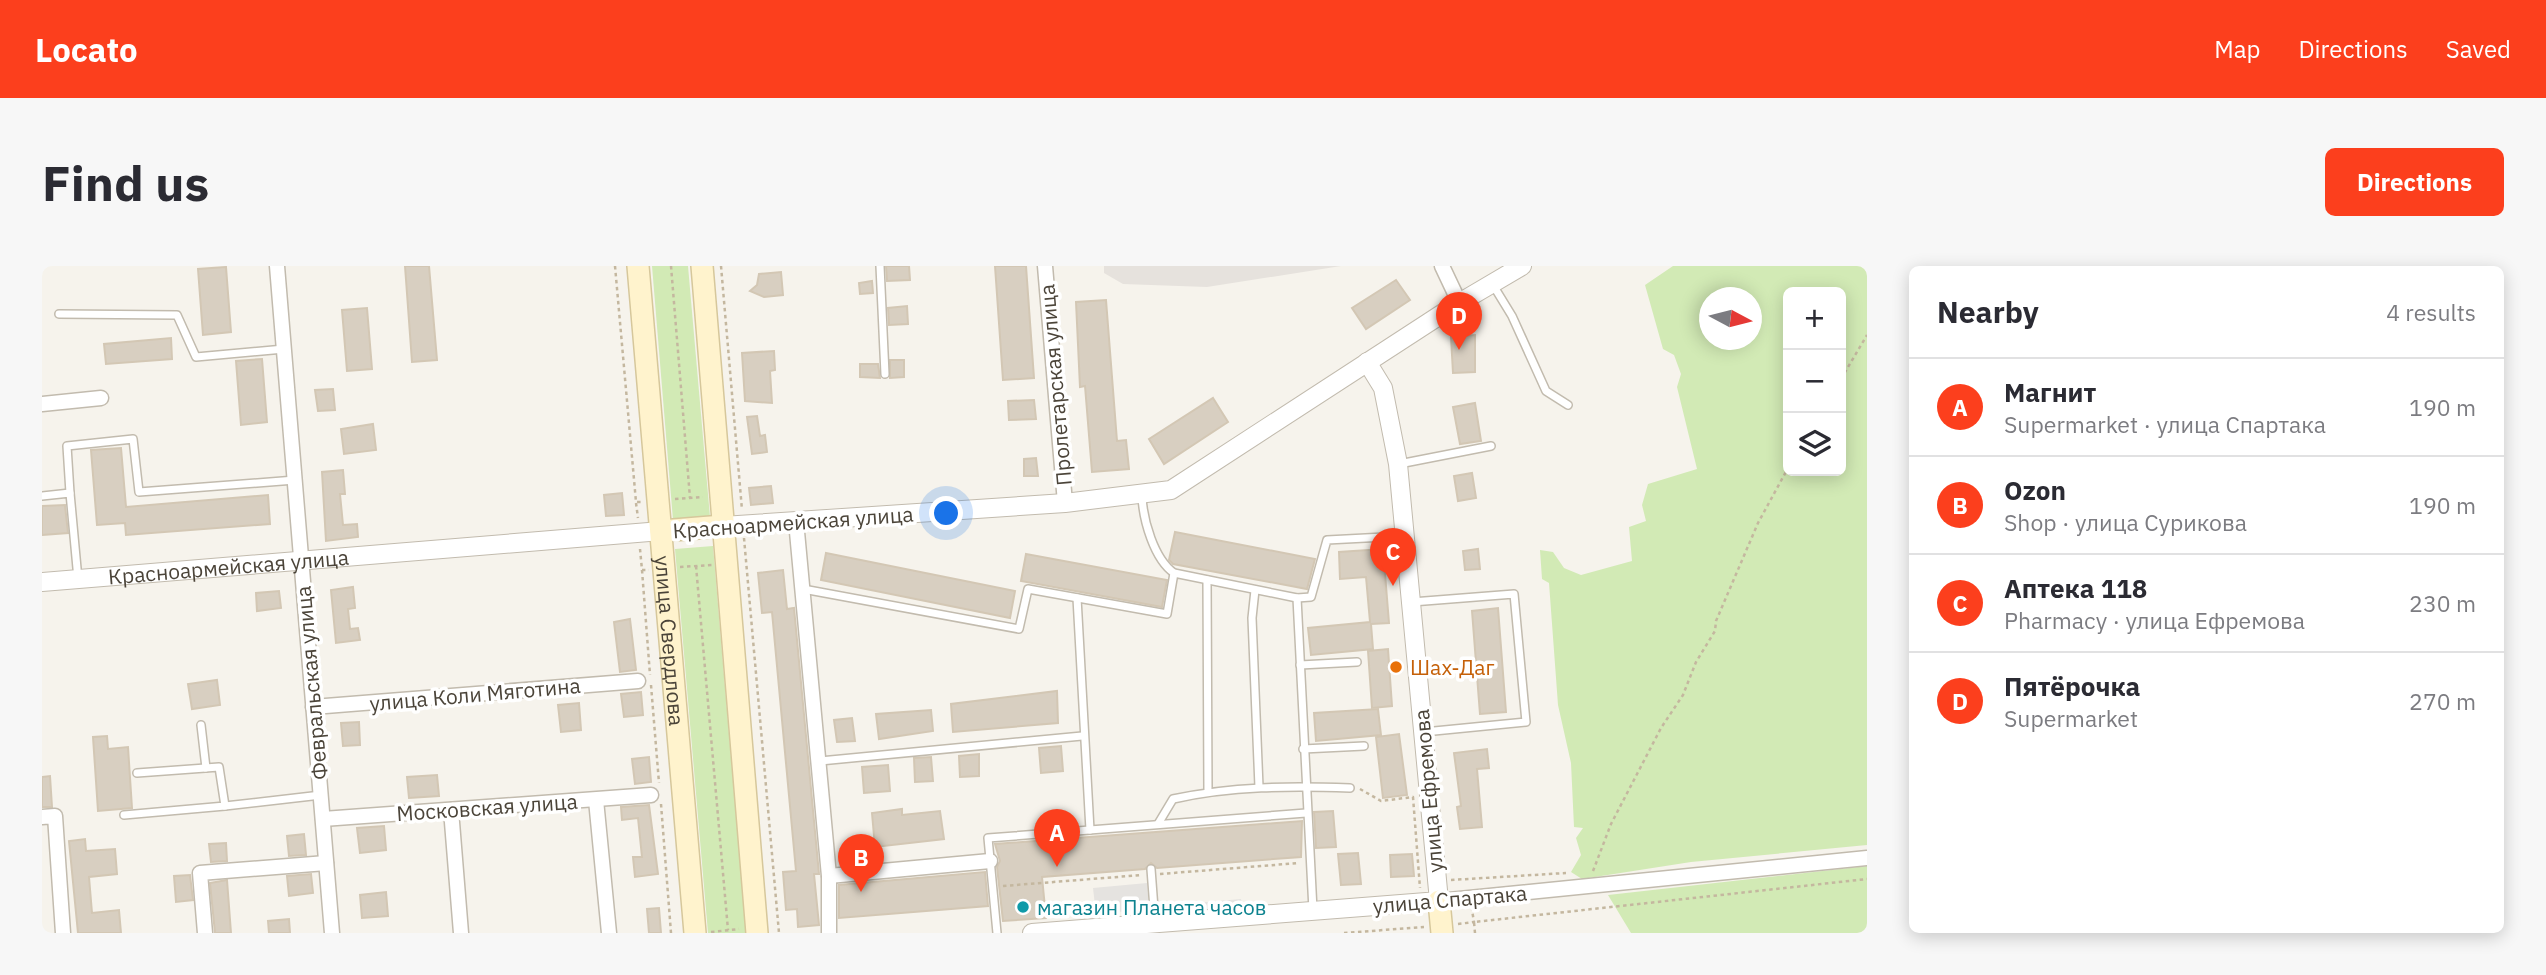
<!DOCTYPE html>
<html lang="en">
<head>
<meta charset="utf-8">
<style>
	:root { --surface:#fff; --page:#f7f7f7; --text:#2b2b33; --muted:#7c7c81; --line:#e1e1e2; --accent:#fc3f1d }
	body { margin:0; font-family:"IBM Plex Sans",sans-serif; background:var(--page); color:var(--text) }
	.controls { position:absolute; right:21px; top:21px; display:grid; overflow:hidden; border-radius:10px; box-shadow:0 4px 18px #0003 }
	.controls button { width:63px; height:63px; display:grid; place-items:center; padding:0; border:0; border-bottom:2px solid var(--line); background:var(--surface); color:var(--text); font:35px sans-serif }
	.compass { position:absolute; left:1657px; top:21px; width:63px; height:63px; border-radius:50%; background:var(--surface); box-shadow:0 4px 18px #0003; rotate:97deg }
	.you { position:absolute; left:905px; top:248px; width:24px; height:24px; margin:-18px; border:5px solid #fff; border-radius:50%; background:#1a73e8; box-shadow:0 0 0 10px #1a73e833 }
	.badge { display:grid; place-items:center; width:46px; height:46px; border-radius:50%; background:var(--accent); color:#fff; font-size:23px; font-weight:700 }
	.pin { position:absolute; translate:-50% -58px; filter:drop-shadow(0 2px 4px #0008) }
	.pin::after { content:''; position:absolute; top:37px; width:24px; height:21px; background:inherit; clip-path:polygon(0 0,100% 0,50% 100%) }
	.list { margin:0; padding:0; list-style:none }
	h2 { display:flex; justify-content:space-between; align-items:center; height:91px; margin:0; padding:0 28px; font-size:30px }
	h2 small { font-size:23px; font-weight:400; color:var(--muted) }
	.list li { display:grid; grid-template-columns:46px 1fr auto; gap:21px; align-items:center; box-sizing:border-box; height:98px; padding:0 28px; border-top:2px solid var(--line) }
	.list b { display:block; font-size:26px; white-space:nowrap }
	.list p { margin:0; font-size:23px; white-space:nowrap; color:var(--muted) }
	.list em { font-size:23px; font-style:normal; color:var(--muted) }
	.icon { flex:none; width:38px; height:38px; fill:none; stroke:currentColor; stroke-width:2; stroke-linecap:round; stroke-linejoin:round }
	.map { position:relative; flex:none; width:1825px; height:667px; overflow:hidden; border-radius:10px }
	header { display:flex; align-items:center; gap:42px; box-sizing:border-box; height:98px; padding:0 35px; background:var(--accent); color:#fff }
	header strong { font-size:33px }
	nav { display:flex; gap:38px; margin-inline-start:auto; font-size:24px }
	.intro { display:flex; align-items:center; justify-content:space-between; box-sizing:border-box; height:168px; padding:0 42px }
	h1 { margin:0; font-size:49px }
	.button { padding:18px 32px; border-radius:10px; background:var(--accent); color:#fff; font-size:24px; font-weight:700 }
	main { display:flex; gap:42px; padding:0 42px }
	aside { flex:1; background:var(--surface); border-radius:10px; box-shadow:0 4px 18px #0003 }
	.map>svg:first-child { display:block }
	.industrial { fill:#e6e2dd }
	.green { fill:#d2eab5; fill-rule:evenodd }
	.parking { fill:#e5e3e0 }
	.building { fill:#d8cfc1; stroke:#d3c7b4; stroke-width:2 }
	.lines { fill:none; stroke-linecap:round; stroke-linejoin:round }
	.service-casing { stroke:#c2bbae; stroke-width:10 }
	.minor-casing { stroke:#c2bbae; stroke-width:17 }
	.tertiary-casing { stroke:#c2bbae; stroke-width:20 }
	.secondary-casing { stroke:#d6c79b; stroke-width:24 }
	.path { stroke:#c4b79f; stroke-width:2.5; stroke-dasharray:3.5 3.5; stroke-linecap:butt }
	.service { stroke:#fff; stroke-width:7 }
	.minor { stroke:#fff; stroke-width:14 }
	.tertiary { stroke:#fff; stroke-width:18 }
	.secondary { stroke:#fff3cd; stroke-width:21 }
	.food-dot { fill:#e8710a; stroke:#fff; stroke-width:2.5 }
	.culture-dot { fill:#0f9aa8; stroke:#fff; stroke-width:2.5 }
	.labels { text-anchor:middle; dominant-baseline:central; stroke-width:7; stroke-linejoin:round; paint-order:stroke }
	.street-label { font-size:21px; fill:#4b4439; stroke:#fff }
	.food-label { font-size:21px; fill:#c56008; stroke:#fff; text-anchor:start }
	.culture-label { font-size:21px; fill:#0d838f; stroke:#fff; text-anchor:start }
</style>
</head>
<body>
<header>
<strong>Locato</strong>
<nav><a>Map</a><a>Directions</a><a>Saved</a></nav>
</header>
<div class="intro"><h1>Find us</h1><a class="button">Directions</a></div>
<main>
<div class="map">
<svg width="1825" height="667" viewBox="0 0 1825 667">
	<rect width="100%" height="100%" fill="#f6f3ec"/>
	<!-- industrial -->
	<polygon class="industrial" points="1062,0 1299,0 1165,21 1081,18 1062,7"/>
	<!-- green -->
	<g class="green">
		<polygon points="610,0 646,0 668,251 631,254"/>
		<path d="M1631,0H1825V579L1649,596L1540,613L1529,606L1539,589L1534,572L1541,562L1532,561L1529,497L1516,439L1507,317L1500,313L1498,284L1511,286L1522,302L1539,309L1590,295L1587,261L1604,255L1600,239L1606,218L1655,203L1635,121L1639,108L1632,89L1621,83L1603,19ZM1799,26V205H1746V26ZM1668,32H1710V74H1668Z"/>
		<polygon points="671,280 704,667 666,667 633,283"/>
		<polygon points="1825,600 1825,667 1589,667 1566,629"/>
	</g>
	<!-- parking -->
	<g class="parking">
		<polygon points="1105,617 1107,643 1054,648 1051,622"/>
		<polygon points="1199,633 1200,642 1122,650 1121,640"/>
	</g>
	<!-- building -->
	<g class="building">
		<polygon points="363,0 387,0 395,94 370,96"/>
		<polygon points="844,0 867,0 868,14 845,15"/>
		<polygon points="953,0 984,0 992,112 961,114"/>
		<polygon points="184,1 189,66 161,69 156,3"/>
		<polygon points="739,6 741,29 722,31 708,25 715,19 717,8"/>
		<polygon points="1354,14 1368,34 1324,63 1310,42"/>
		<polygon points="830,15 831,27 818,28 817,17"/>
		<polygon points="1064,34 1075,175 1084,174 1087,203 1050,206 1043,120 1038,121 1034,36"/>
		<polygon points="865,40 866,58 847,59 846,42"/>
		<polygon points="325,42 330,103 305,105 300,44"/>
		<polygon points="1433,69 1433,106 1411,107 1409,71"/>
		<polygon points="129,72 130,93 64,98 62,78"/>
		<polygon points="732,85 733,104 728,105 730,137 703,135 700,87"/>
		<polygon points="220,93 225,156 199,159 194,95"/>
		<polygon points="848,94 862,94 862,111 848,112"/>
		<polygon points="818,98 836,98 838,112 818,111"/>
		<polygon points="291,123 293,144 276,145 273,124"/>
		<polygon points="1171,132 1186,156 1122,198 1107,173"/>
		<polygon points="992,134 994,153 967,154 966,135"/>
		<polygon points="1433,137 1439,175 1418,178 1411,141"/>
		<polygon points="715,150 718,170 723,169 725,186 710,188 705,151"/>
		<polygon points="331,158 334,184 302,188 299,163"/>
		<polygon points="79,182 84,241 226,229 228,258 84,269 83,257 55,259 49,184"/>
		<polygon points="994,192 996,210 982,210 982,193"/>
		<polygon points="301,204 303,228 298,228 301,259 315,258 316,271 284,275 280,206"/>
		<polygon points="1430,207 1434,232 1416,235 1412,210"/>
		<polygon points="729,220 731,237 709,239 707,222"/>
		<polygon points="580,227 582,249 564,250 562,229"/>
		<polygon points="23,239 26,267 0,269 0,240"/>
		<polygon points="1133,266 1273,293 1265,323 1131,298 1127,294"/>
		<polygon points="1341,283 1347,357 1329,358 1331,383 1269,389 1266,362 1328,356 1324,311 1298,313 1297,286"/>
		<polygon points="1436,283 1438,303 1423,304 1421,285"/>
		<polygon points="784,287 973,325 968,352 779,314"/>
		<polygon points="984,288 1125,314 1120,341 979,315"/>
		<polygon points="741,304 745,343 752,342 777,608 772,608 777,659 756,661 755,643 744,644 741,606 754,605 730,346 720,347 716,307"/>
		<polygon points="311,321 313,342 306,343 308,363 316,362 318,374 294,377 289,324"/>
		<polygon points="237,325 239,342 215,345 214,327"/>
		<polygon points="1456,342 1464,446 1438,448 1430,345"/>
		<polygon points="588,353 594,404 578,406 572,356"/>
		<polygon points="1346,383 1350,440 1330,442 1326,385"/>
		<polygon points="175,414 178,439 150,443 146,418"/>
		<polygon points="1015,425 1016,457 911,466 909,438"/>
		<polygon points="599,426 601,449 582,451 579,428"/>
		<polygon points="537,437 539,464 519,466 516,439"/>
		<polygon points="1336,443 1339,469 1274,475 1272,447"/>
		<polygon points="889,444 891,465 837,473 834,448"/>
		<polygon points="810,452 813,475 795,476 792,454"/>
		<polygon points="317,456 318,479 301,480 299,457"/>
		<polygon points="1357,468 1365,529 1341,532 1334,471"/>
		<polygon points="65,470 66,483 86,481 90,542 56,545 51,471"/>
		<polygon points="1019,480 1021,505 999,507 997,482"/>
		<polygon points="1445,483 1447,502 1435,503 1440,561 1418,563 1415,541 1419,540 1412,487"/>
		<polygon points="937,488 937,510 918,511 917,490"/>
		<polygon points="607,491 609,516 593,518 590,493"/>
		<polygon points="889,491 891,515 873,516 872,492"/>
		<polygon points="846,499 848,525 822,527 820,501"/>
		<polygon points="395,509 397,530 367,532 365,511"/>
		<polygon points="8,510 10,541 0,541 0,511"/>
		<polygon points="607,539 616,608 593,611 591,591 600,591 596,552 580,554 579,541"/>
		<polygon points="860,543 860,549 898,545 902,573 833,581 830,547"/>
		<polygon points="1291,545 1294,581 1274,582 1272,546"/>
		<polygon points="1260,555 1259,591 1115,602 1109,597 1103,603 1000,611 1004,652 961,655 955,601 958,595 953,578"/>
		<polygon points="342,560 344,584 318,587 315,562"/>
		<polygon points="262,568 264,589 247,590 245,570"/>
		<polygon points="43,573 44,585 73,583 75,608 47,611 50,647 77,644 79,667 36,667 27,575"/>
		<polygon points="184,577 185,595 169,596 167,578"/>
		<polygon points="1316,587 1319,618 1299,619 1296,588"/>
		<polygon points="1370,588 1372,610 1349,611 1348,589"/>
		<polygon points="943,606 946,640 797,652 797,619"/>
		<polygon points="269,608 271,627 247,630 245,610"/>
		<polygon points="148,609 151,634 134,636 132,610"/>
		<polygon points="185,614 189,667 173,667 168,617"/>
		<polygon points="344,626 346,650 320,652 318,629"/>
		<polygon points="617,642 619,667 607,667 605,643"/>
		<polygon points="247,653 248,667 227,667 226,655"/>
	</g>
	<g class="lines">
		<!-- service casing -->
		<g class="service-casing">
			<g id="service">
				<polyline points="838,0 843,108"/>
				<polyline points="1451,19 1470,50 1504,125 1526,139"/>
				<polyline points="17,48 135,49 154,91 242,83"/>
				<polyline points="1357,198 1449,180"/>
				<polyline points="28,227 25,180 91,173 97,226 253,214"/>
				<polyline points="0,230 28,227 36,313"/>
				<path d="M1100,230C1101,254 1112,293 1132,307"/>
				<polyline points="1165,314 1166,526"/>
				<polyline points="761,323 977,363 986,323 1125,348 1132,307 1255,332 1271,644"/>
				<polyline points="1213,324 1210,352 1217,521"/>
				<polyline points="1035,332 1048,564"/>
				<polyline points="1255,332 1269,331 1285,274 1362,270"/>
				<polyline points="1370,336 1472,328 1484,456 1382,466"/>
				<polyline points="1258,399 1315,396"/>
				<polyline points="159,459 164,502"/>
				<polyline points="1261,483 1322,480"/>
				<polyline points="778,495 1040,470"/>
				<polyline points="183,540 279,529"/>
				<polyline points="82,549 183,540 177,501 95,507"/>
				<path d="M1116,558L1131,533C1190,520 1248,520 1308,522"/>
				<polyline points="1109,603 1113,656"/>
				<polyline points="955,667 946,572 1264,547"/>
			</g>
		</g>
		<!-- minor casing -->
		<g class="minor-casing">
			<g id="minor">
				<polyline points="235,0 290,667"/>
				<polyline points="1003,0 1023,237"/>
				<polyline points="1400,0 1417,36"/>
				<polyline points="0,138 59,132"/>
				<polyline points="754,255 787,610 787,667"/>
				<polyline points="271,441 596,415"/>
				<polyline points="554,534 567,667"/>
				<polyline points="409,544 419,667"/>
				<polyline points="0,551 13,550 21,667"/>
				<polyline points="281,553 609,529"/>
				<polyline points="787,610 948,595"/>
				<polyline points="1397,635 1825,592"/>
				<polyline points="163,667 158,607 284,597"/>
			</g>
		</g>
		<!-- tertiary casing -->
		<g class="tertiary-casing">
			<g id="tertiary">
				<polyline points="681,260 1023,237 1129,224 1412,40 1480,0"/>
				<path id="s1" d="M0,316L619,265"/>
				<polyline points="990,667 1397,635 1356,198 1341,122 1325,96"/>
			</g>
		</g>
		<!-- secondary casing -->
		<g class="secondary-casing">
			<g id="secondary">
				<path id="s2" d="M596,0L653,667"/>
				<polyline points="660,0 715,667"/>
				<polyline points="619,265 681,260"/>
				<polyline points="1397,635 1400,667"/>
			</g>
		</g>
		<!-- path -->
		<g class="path">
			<polyline points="573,0 594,236 599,236"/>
			<polyline points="629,0 648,232"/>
			<polyline points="679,0 700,244"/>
			<polyline points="1799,113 1825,69"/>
			<polyline points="633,233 661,231"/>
			<polyline points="594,237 596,252"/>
			<polyline points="702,272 737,667"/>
			<polyline points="598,283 600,304 607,304"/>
			<polyline points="654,300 686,664"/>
			<polyline points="638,301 670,299"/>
			<polyline points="600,304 608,409"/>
			<polyline points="609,419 617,517"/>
			<polyline points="1318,523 1339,535 1371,531 1378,622"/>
			<polyline points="619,538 629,667"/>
			<polyline points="1551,605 1569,558 1619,462 1641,429 1654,396 1673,365 1674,355 1716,257 1746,202"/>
			<polyline points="1118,608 1257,597"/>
			<polyline points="1409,614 1524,607"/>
			<polyline points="961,620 1100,609"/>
			<polyline points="1416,658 1432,656 1430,644"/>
			<polyline points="669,666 697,663"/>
			<polyline points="1302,667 1382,661"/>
			<polyline points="1433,667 1432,656 1825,613"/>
		</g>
		<!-- service -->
		<use href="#service" class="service"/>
		<!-- minor -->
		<use href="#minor" class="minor"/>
		<!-- tertiary -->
		<use href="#tertiary" class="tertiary"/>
		<!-- secondary -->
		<use href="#secondary" class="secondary"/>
	</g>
	<!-- markers -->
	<circle class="food-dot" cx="1354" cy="401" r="7"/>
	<circle class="culture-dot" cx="981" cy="641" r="7"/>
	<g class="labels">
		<!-- street labels -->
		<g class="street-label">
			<text transform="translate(1013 119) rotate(-95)">Пролетарская улица</text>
			<text transform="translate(751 256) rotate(-4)">Красноармейская улица</text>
			<text stroke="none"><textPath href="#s1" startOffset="187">Красноармейская улица</textPath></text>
			<text stroke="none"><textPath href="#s2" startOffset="376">улица Свердлова</textPath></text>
			<text transform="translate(269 417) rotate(-95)">Февральская улица</text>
			<text transform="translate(433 428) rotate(-5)">улица Коли Мяготина</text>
			<text transform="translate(1386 525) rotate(-95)">улица Ефремова</text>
			<text transform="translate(445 541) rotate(-4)">Московская улица</text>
			<text transform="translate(1408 633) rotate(-5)">улица Спартака</text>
		</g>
		<!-- food labels -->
		<g class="food-label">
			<text x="1368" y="401">Шах-Даг</text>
		</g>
		<!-- culture labels -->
		<g class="culture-label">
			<text x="995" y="641">магазин Планета часов</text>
		</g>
	</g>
</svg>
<div class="controls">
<button>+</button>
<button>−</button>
<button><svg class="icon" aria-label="layers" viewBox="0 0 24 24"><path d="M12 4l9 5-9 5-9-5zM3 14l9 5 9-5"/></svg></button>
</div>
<svg class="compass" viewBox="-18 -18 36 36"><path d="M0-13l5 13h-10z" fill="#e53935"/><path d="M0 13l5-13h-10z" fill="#7c7c81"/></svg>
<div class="you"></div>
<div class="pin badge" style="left:1015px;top:601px">A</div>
<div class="pin badge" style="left:819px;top:626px">B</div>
<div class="pin badge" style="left:1351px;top:320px">C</div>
<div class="pin badge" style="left:1417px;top:84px">D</div>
</div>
<aside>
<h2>Nearby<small>4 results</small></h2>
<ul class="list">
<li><span class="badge">A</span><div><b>Магнит</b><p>Supermarket · улица Спартака</p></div><em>190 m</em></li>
<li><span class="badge">B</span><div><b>Ozon</b><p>Shop · улица Сурикова</p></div><em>190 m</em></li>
<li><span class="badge">C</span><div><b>Аптека 118</b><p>Pharmacy · улица Ефремова</p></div><em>230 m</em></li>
<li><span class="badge">D</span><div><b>Пятёрочка</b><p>Supermarket</p></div><em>270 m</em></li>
</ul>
</aside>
</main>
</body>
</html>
